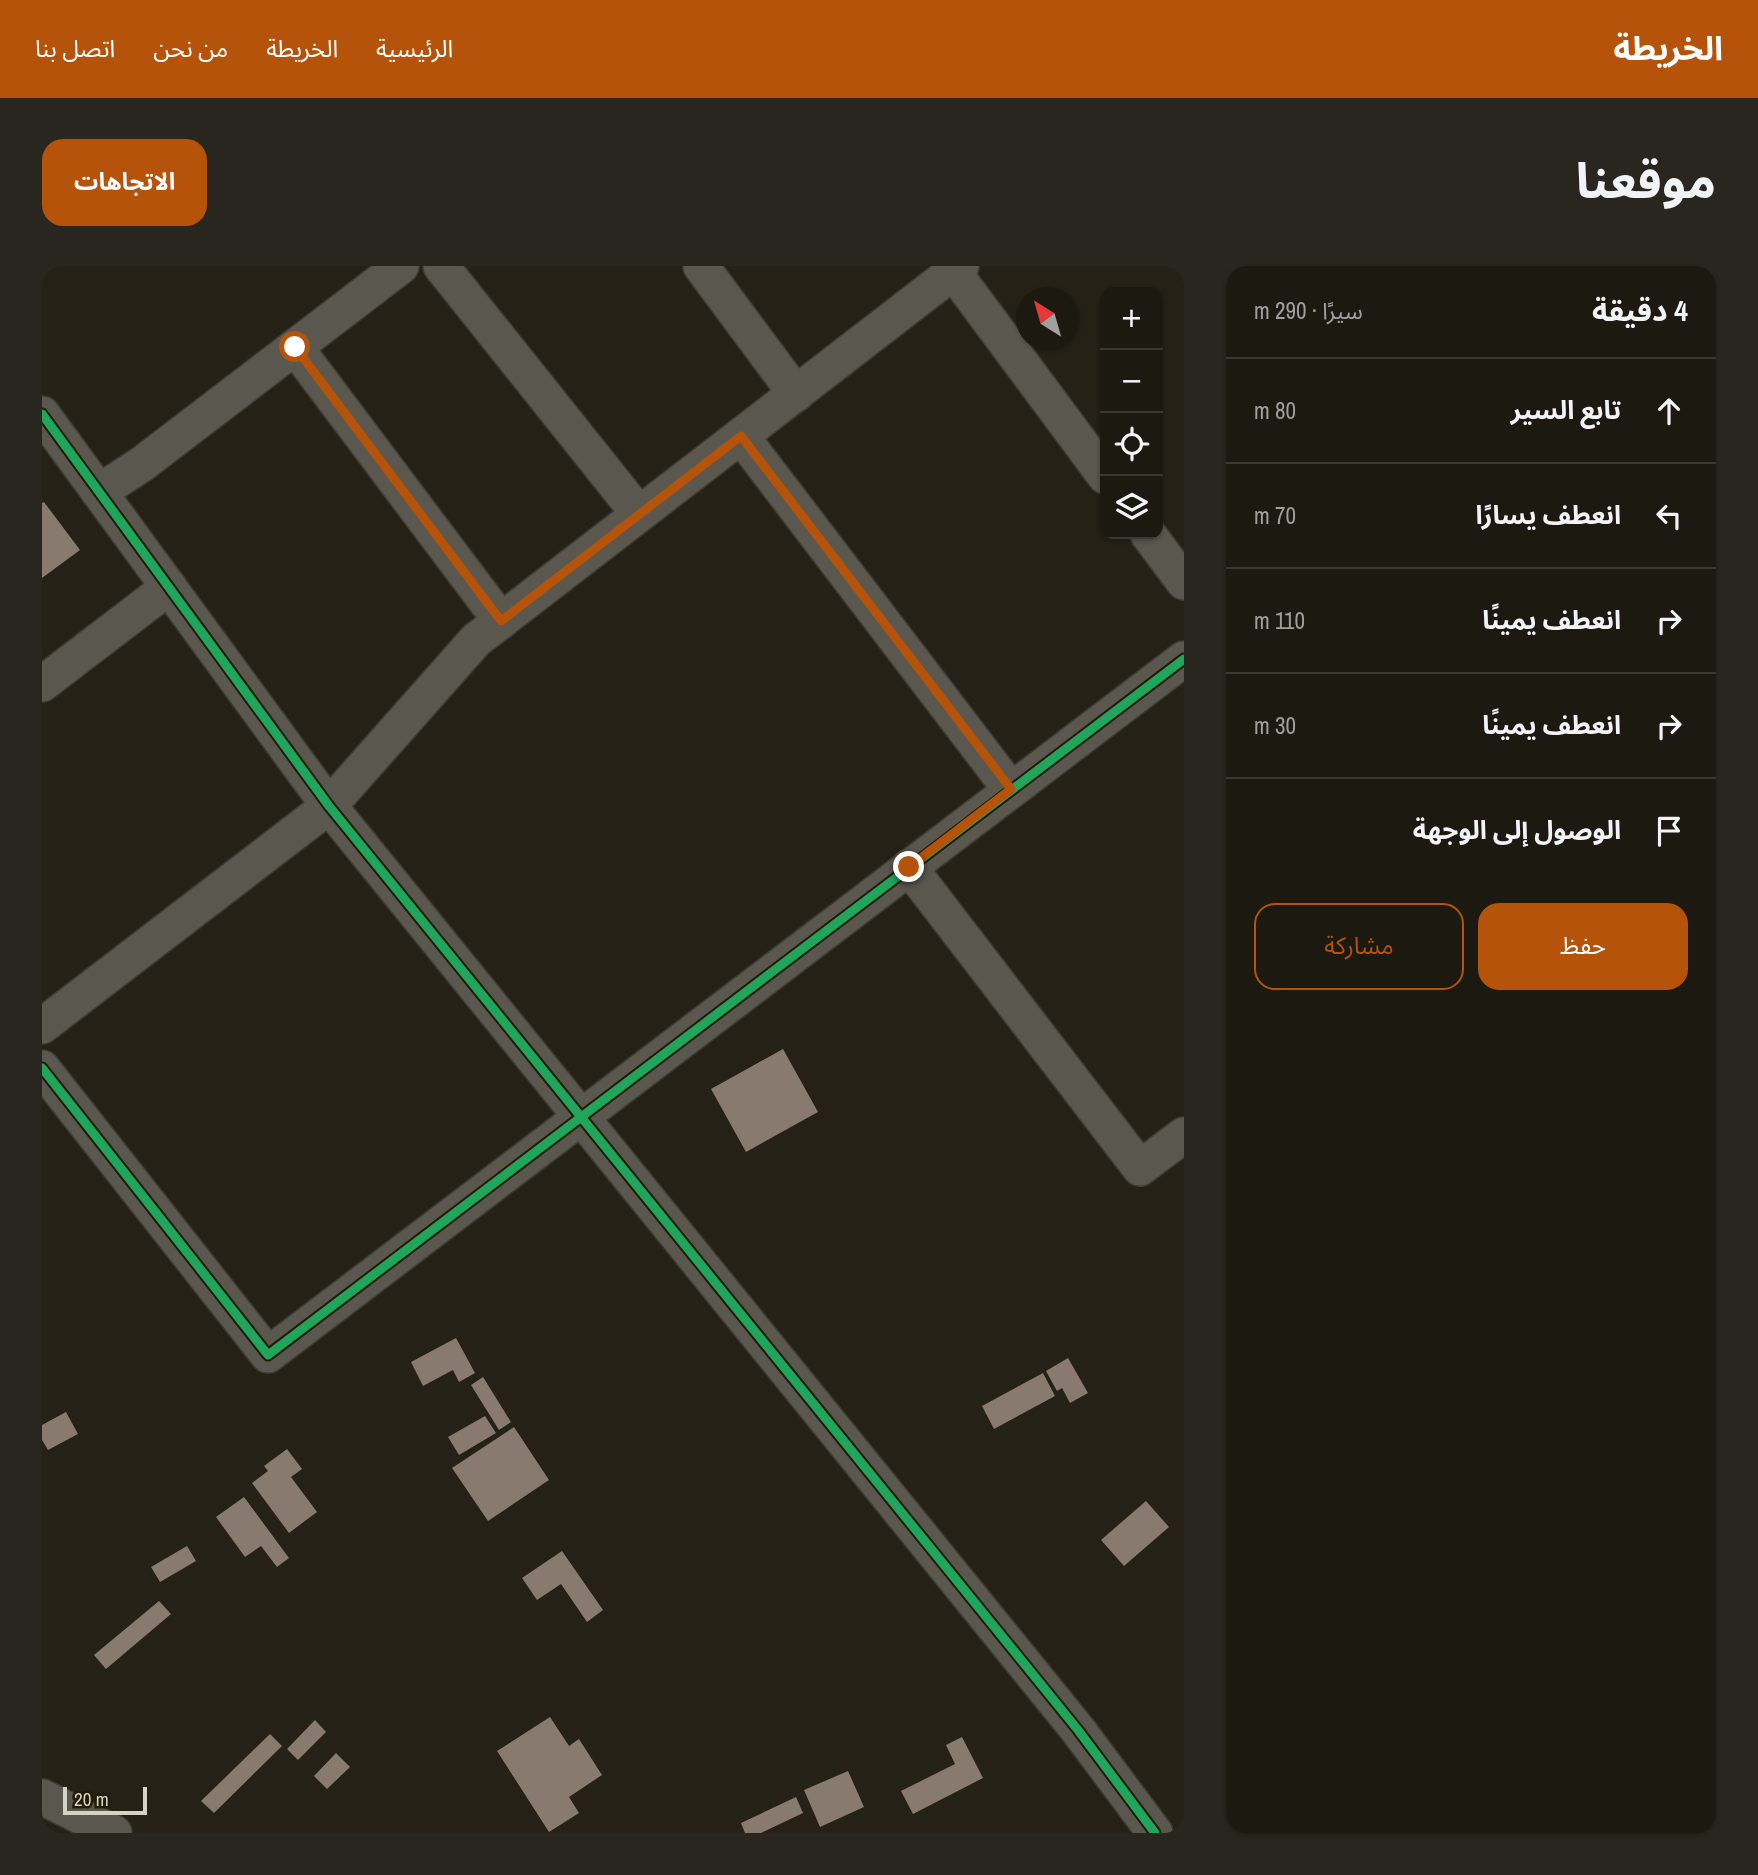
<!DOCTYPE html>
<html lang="ar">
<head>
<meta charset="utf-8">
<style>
	:root { --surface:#1c1911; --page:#29261f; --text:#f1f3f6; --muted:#a0a09f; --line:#3a3831; --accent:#b45309 }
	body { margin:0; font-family:"Archivo Narrow","Noto Sans Arabic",sans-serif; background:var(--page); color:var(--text); direction:rtl }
	.controls { position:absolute; right:21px; top:21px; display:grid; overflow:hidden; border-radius:14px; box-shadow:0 2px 5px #0004 }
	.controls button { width:63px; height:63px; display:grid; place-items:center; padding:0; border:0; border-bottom:2px solid var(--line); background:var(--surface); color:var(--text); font:35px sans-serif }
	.compass { position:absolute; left:974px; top:21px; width:63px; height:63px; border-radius:50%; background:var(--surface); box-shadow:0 2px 5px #0004; rotate:323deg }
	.scale { position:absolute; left:21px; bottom:18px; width:84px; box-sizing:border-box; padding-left:7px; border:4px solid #d6d2c6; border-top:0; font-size:19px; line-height:24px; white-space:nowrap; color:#d6d2c6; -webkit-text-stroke:5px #211b07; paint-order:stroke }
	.stop { position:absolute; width:21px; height:21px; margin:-16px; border:5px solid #b45309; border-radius:50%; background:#fff }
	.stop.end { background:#b45309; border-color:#fff; box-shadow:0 2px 7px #0008 }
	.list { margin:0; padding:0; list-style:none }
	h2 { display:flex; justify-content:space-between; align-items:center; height:91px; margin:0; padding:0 28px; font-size:30px }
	h2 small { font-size:23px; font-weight:400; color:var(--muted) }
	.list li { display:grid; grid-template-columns:46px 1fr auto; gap:21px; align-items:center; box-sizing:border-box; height:105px; padding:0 28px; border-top:2px solid var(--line) }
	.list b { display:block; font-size:26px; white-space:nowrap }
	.list em { font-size:23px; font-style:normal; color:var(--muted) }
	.actions { display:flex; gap:14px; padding:21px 28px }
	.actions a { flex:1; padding:16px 0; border:2px solid var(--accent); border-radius:21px; text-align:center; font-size:24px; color:var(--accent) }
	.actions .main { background:var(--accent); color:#fff }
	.icon { flex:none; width:38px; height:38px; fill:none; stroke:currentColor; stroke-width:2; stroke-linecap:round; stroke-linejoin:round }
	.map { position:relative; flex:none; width:1142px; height:1567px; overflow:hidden; direction:ltr; border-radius:21px }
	header { display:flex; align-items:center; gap:42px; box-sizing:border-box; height:98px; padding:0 35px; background:var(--accent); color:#fff }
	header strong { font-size:33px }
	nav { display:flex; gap:38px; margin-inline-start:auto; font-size:24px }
	.intro { display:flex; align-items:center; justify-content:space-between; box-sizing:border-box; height:168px; padding:0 42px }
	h1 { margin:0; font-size:49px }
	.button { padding:18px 32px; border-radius:21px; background:var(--accent); color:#fff; font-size:24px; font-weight:700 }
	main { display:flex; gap:42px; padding:0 42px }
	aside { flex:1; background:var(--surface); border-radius:21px; box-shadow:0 2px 5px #0004 }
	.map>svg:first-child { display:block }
	.building { fill:#887a6e }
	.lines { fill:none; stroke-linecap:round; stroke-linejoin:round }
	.minor-casing { stroke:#3e3b33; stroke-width:38 }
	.minor { stroke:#5a574e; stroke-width:35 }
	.cycleway-casing { stroke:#211b07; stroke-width:13 }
	.cycleway { stroke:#20a55d; stroke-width:9 }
	.route { stroke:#b45309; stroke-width:9 }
</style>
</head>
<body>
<header>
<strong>الخريطة</strong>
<nav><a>الرئيسية</a><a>الخريطة</a><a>من نحن</a><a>اتصل بنا</a></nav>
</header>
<div class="intro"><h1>موقعنا</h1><a class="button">الاتجاهات</a></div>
<main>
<aside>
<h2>4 دقيقة<small>سيرًا · 290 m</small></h2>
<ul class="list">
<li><svg class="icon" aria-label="ahead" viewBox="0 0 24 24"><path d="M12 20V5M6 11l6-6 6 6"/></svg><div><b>تابع السير</b></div><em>80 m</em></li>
<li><svg class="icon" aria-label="left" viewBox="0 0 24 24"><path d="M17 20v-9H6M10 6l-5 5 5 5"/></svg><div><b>انعطف يسارًا</b></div><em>70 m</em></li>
<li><svg class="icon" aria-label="right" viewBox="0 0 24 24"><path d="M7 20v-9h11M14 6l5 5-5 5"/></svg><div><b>انعطف يمينًا</b></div><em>110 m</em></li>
<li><svg class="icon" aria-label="right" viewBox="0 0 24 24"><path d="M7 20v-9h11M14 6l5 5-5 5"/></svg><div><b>انعطف يمينًا</b></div><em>30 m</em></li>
<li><svg class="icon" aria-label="arrive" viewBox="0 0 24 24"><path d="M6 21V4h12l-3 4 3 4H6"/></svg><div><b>الوصول إلى الوجهة</b></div></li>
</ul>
<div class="actions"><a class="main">حفظ</a><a>مشاركة</a></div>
</aside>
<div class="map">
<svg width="1142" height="1567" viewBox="0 0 1142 1567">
	<rect width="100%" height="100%" fill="#252117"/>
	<!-- building -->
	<g class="building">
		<polygon points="2,236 38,284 0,312 0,237"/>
		<polygon points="741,783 776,846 704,886 669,823"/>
		<polygon points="414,1072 433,1107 417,1116 411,1104 381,1120 369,1096"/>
		<polygon points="1026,1092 1046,1127 1028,1137 1020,1122 1015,1125 1004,1105"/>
		<polygon points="1001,1107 1013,1130 952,1163 940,1140"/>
		<polygon points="441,1111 469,1156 457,1164 429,1119"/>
		<polygon points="24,1146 36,1168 6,1184 0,1174 0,1159"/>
		<polygon points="443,1150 454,1167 417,1189 406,1171"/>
		<polygon points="472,1161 507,1214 446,1255 410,1202"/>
		<polygon points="245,1183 260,1203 249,1211 275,1246 247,1267 210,1217 226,1205 222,1200"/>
		<polygon points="202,1231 247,1292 235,1301 219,1280 203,1291 174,1251"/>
		<polygon points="1104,1235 1127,1261 1082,1300 1059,1274"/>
		<polygon points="145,1280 154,1295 118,1316 109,1301"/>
		<polygon points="520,1285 561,1344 545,1356 519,1318 495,1334 480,1312"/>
		<polygon points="117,1335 129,1348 64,1403 52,1389"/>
		<polygon points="508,1451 527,1480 537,1473 560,1509 527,1531 537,1547 507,1566 455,1485"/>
		<polygon points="273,1454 284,1466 256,1494 245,1483"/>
		<polygon points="228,1468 240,1480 172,1547 159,1535"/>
		<polygon points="920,1471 941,1512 871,1548 859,1525 913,1498 904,1479"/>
		<polygon points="294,1487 308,1501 285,1523 272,1510"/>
		<polygon points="806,1505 822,1541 778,1561 762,1524"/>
		<polygon points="754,1531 761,1547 719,1567 703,1567 699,1557"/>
	</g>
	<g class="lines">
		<!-- minor casing -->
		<g class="minor-casing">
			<g id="minor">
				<polyline points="399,0 597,248"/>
				<polyline points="659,0 754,128"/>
				<polyline points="907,0 1063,210"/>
				<polyline points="253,81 459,355"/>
				<polyline points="0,148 287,540 1036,1464 1113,1567"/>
				<polyline points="699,170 969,524"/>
				<polyline points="57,226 100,198 359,0"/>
				<polyline points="1106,268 1142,316"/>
				<polyline points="0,418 127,321"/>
				<polyline points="867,601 1098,902 1142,869"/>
				<polyline points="0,760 287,540 434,374 919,0"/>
				<polyline points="0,802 226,1089 1142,393"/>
				<polyline points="0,1531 72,1567"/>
			</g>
		</g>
		<!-- minor -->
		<use href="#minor" class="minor"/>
		<!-- cycleway casing -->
		<g class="cycleway-casing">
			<g id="cycleway">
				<polyline points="0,148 287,540 1036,1464 1113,1567"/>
				<polyline points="0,802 226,1089 1142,393"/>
			</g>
		</g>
		<!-- cycleway -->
		<use href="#cycleway" class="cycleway"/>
	</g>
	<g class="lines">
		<!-- route -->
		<polyline class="route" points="253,81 459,355 699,170 969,523 867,601"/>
	</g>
</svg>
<div class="controls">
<button>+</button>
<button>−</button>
<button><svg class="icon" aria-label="locate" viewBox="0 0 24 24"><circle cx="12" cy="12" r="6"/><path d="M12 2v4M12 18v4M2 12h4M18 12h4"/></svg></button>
<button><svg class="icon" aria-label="layers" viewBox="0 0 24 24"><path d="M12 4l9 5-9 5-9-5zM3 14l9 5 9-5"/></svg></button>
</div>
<svg class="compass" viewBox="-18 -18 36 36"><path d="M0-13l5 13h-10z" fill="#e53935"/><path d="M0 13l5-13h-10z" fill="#a0a09f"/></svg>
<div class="scale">20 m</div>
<div class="stop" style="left:253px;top:81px"></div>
<div class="stop end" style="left:867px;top:601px"></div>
</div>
</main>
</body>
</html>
